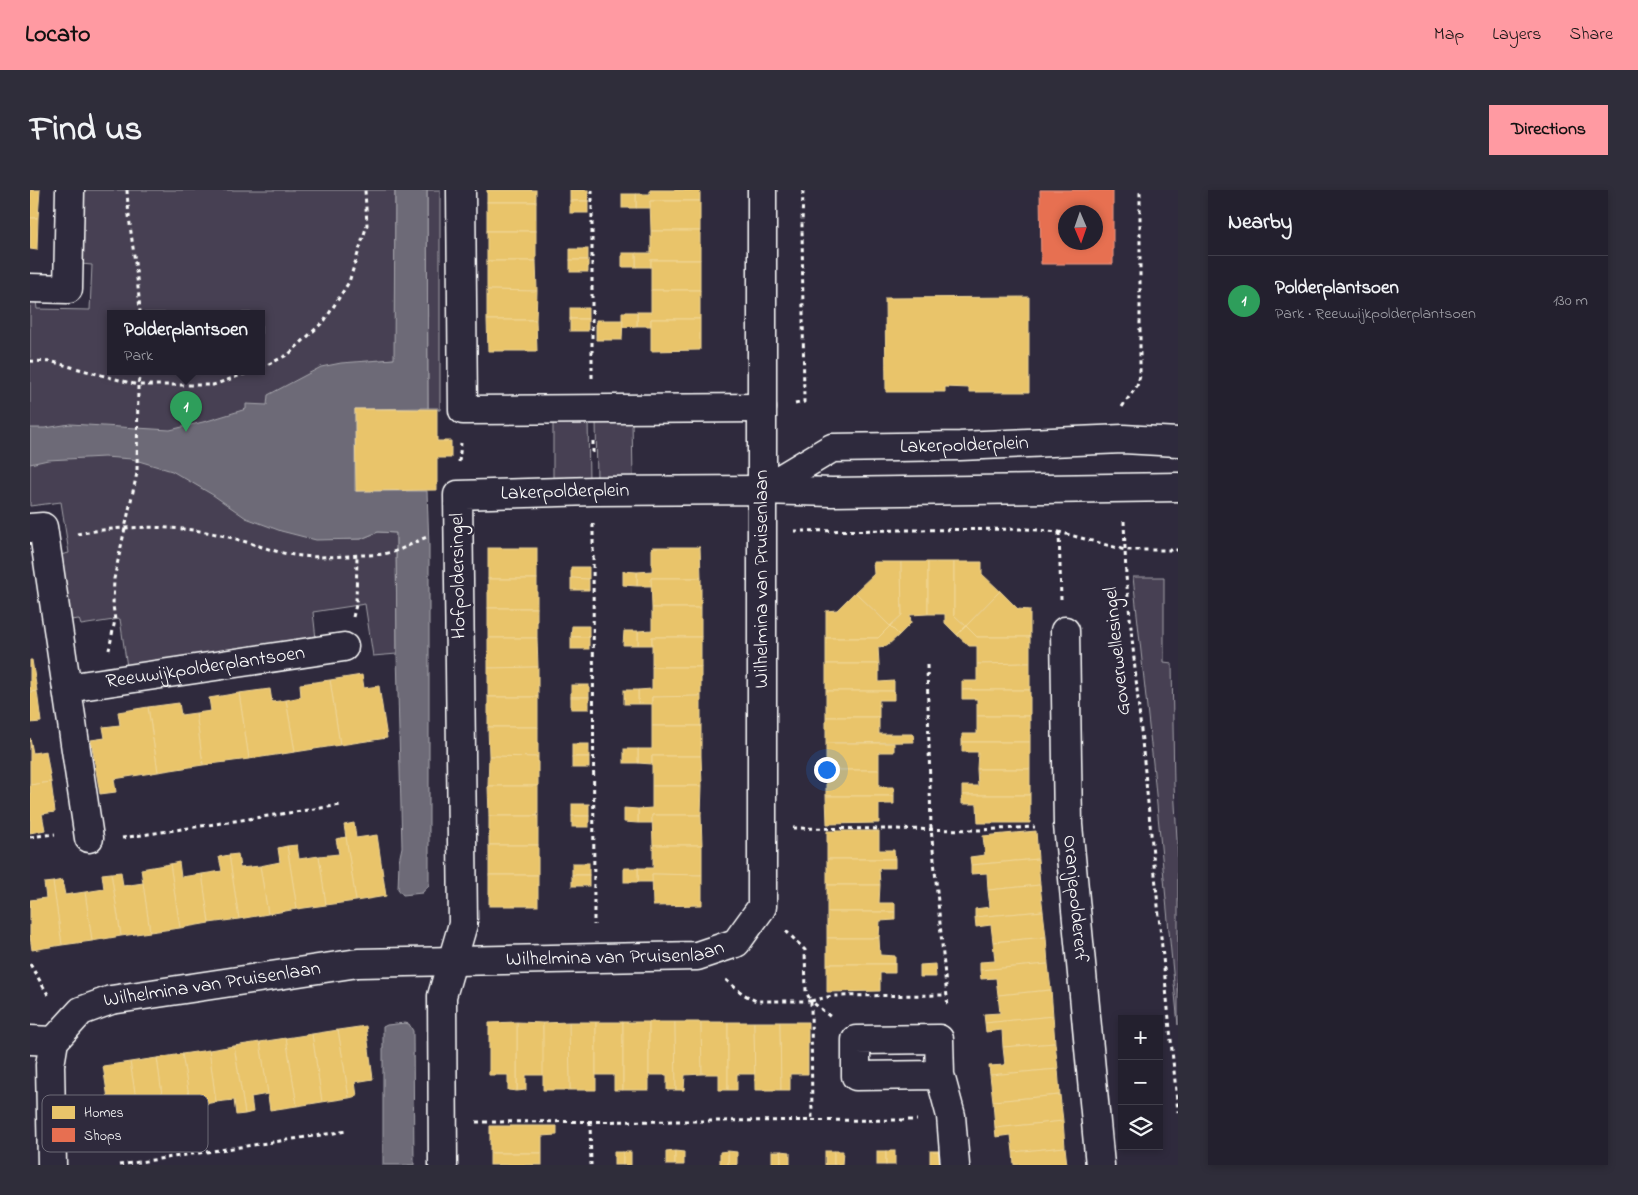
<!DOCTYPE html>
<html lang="en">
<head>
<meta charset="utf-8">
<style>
	:root { --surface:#23202e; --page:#2f2d3a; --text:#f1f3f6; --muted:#a3a3aa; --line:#403e4a; --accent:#ff9aa2 }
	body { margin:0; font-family:"Indie Flower",sans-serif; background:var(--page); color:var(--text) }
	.controls { position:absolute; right:15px; bottom:15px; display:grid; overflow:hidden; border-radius:0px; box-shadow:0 2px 8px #0003 }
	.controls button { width:45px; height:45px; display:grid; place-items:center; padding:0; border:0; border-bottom:1px solid var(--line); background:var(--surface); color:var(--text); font:25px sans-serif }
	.compass { position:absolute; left:1028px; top:15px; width:45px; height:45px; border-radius:50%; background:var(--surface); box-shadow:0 2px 8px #0003; rotate:178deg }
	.you { position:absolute; left:796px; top:579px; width:18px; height:18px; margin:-12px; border:4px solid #fff; border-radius:50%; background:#1a73e8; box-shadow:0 0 0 8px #1a73e833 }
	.badge { display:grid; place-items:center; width:32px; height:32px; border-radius:50%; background:var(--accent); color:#fff; font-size:16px; font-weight:700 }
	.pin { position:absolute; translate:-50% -41px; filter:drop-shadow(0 1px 2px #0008) }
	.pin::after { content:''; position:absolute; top:26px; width:18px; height:15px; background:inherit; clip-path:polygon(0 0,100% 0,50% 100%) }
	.popup { position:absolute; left:77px; top:120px; width:158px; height:65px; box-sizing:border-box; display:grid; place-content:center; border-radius:0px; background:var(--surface); filter:drop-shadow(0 1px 4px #0005); font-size:16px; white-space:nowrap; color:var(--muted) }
	.popup b { font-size:19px; color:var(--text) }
	.popup::after { content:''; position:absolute; left:50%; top:100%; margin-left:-10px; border:10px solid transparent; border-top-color:var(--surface) }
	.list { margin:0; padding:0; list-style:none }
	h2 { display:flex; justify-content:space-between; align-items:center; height:65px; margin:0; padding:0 20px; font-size:21px }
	h2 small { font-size:16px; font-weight:400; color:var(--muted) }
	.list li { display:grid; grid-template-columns:32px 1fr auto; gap:15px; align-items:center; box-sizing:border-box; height:90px; padding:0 20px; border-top:1px solid var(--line) }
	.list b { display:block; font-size:19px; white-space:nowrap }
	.list p { margin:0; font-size:16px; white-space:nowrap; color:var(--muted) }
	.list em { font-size:16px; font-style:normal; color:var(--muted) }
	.icon { flex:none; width:28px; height:28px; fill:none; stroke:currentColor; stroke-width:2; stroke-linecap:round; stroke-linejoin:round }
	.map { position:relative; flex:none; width:1148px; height:975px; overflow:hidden; border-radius:0px }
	header { display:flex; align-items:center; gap:30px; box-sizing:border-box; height:70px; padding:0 25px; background:var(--accent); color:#111 }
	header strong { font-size:24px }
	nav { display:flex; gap:28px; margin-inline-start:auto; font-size:18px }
	.intro { display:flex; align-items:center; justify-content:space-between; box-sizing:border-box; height:120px; padding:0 30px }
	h1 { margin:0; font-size:35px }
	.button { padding:12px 22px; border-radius:0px; background:var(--accent); color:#111; font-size:18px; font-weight:700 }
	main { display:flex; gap:30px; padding:0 30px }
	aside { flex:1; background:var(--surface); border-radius:0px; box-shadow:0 2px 8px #0003 }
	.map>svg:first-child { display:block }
	.green { fill:#464152; stroke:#a2a0a8; fill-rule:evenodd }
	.water { fill:#6d6a77; stroke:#a7a6ad }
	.homes { fill:#e9c46a; stroke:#f0d697 }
	.shops { fill:#e76f51; stroke:#ee9a85; fill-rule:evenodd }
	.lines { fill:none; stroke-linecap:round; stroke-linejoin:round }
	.minor-casing { stroke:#fff; stroke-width:31 }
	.path { stroke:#fff; stroke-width:3; stroke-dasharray:4 4; stroke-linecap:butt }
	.minor { stroke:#2f2a3d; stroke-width:28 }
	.labels { text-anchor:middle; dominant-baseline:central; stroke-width:5; stroke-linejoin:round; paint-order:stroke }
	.street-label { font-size:20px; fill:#fff; stroke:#2f2a3d }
	.key { fill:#2f2a3d; stroke:#6d6a77; stroke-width:1 }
	.key-label { font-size:14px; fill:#fff }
</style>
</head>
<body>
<header>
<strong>Locato</strong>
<nav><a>Map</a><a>Layers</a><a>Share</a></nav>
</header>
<div class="intro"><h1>Find us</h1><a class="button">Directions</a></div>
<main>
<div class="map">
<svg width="1148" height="975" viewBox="0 0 1148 975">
	<rect width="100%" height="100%" fill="#2f2a3d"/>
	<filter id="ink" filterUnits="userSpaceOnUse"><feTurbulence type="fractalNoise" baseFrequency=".02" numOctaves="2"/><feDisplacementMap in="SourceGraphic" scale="10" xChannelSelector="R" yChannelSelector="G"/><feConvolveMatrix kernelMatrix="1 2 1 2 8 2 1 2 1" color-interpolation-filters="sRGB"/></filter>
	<g filter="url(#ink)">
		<!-- green -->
		<g class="green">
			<path d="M53,0H365V169L311,174L314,349H331L348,342L366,343L367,464L343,466L335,414L283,422L286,449L97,477L90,429L51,435L49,429L40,430L30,365L39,363L31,312L0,316V111H6L7,119L60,120L62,75L51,74ZM81,123H231V181H81Z"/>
			<polygon points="397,0 410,0 410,220 408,220 408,218 398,218"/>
			<polygon points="523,230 558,230 559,290 523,290"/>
			<polygon points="566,230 602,230 603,290 567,290"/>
			<polygon points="1103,387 1134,387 1134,472 1142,473 1144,596 1148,667 1148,835 1123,573"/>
		</g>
		<!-- water -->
		<g class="water">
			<polygon points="365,0 397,0 398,218 325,219 325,301 397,301 399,356 399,695 392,703 373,705 368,699 369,671 372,657 367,464 366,343 348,342 331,349 286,350 251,341 216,328 183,305 142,281 102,269 74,267 18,270 0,274 0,238 15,238 40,234 140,240 177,231 216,219 216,214 237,215 238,205 291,177 311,173 364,169"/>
			<polygon points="375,833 379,834 383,841 384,975 353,975 353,837 357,835"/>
		</g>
		<!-- homes -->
		<g class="homes">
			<polygon points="0,0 10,0 8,28 0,28"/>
			<rect x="457" y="0" width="49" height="12"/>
			<rect x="540" y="0" width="18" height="11"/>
			<polygon points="620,0 670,0 670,11 620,11 621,18 606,18 606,4 620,4"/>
			<rect x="592" y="4" width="14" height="14"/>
			<rect x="540" y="11" width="18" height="12"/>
			<polygon points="620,11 670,11 670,41 621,41"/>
			<rect x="457" y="12" width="49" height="29"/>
			<polygon points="0,28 8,28 7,60 0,59"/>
			<rect x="457" y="41" width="49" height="30"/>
			<polygon points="621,41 670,41 670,70 621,70 621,77 606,77 606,63 621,63"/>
			<rect x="540" y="59" width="18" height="11"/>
			<rect x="592" y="63" width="14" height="14"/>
			<rect x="540" y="70" width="18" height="12"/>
			<rect x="621" y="70" width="49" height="30"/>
			<polygon points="457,71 506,71 507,101 457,100"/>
			<polygon points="457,100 507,101 506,130 457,130"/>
			<polygon points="621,100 670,100 670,129 621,129 621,136 607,136 607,122 621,122"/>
			<polygon points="999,107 999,202 939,202 939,198 915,197 915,202 856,202 855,108"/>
			<rect x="540" y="118" width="18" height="11"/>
			<polygon points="592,122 607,122 607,136 592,137"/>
			<rect x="540" y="129" width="18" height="12"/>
			<polygon points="621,129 670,129 670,160 621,161"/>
			<polygon points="457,130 506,130 507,161 458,161"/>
			<polygon points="566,130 593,130 592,150 566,150"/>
			<polygon points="325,219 407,219 407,251 421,251 421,268 407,268 407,300 326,301"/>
			<polygon points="622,357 670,357 671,388 621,388 622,396 607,396 607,382 622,381"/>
			<rect x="458" y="358" width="49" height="31"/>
			<polygon points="843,372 871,372 872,425 860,436 825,402 844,384"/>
			<polygon points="871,372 898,372 898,424 880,425 881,433 869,445 860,436 872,425"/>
			<polygon points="898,372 924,372 924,425 936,436 927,445 915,433 915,424 898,424"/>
			<polygon points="924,372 952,372 952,384 970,401 936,436 924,425"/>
			<polygon points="541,377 559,377 559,389 541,388"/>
			<polygon points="593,381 607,382 607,396 593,395"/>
			<polygon points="541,388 559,389 559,400 541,400"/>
			<polygon points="621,388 671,388 671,418 622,418"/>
			<rect x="458" y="389" width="49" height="29"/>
			<polygon points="970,401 988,419 1000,420 1000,447 947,447 936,436"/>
			<polygon points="825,402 860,436 848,448 796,448 796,421 807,420"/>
			<rect x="458" y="418" width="49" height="30"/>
			<polygon points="622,418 671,418 671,447 622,447 622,455 608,455 608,441 622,440"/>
			<polygon points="542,436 559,436 559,447 541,447"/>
			<polygon points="860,436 869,445 857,456 848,457 849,474 796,474 796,448 848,448"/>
			<polygon points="936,436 947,447 1000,447 1000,473 947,474 947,456 939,456 927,445"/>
			<polygon points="594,441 608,441 608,455 593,455"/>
			<rect x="541" y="447" width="18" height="12"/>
			<rect x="622" y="447" width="49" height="30"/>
			<polygon points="458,448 507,448 508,477 458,478"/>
			<polygon points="0,470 2,470 7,501 0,502"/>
			<polygon points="1000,473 1000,500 932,500 932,491 947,491 947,474"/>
			<polygon points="796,474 849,474 849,492 864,491 864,501 796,501"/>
			<polygon points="508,477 508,507 458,507 458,478"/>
			<polygon points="622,477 671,477 671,506 622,507 622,514 608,514 608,500 622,499"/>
			<polygon points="332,485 334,498 349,496 357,548 310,555 300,490"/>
			<polygon points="300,490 310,555 265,562 256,510 271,507 270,494"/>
			<rect x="541" y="495" width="18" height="12"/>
			<polygon points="240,499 242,512 256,510 265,562 219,569 209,503"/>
			<rect x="594" y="500" width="14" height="14"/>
			<polygon points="932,500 1000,500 1000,526 947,526 947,509 932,509"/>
			<polygon points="7,501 11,532 0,533 0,502"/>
			<polygon points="796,501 864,501 864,510 849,510 849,527 796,527"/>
			<polygon points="209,503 219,569 173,575 166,523 181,521 179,508"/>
			<polygon points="671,506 671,536 622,536 622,507"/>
			<rect x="458" y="507" width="50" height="30"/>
			<rect x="541" y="507" width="18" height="12"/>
			<polygon points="149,513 151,525 166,523 173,575 128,582 118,517"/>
			<polygon points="118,517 128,582 84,589 86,602 70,604 61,550 75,548 73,537 90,535 88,522"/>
			<polygon points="947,526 1000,526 1000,552 932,552 932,544 947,544"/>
			<polygon points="796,527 849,527 849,544 883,544 884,552 796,553"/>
			<polygon points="622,536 671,536 671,566 622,566 622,574 608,573 608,559 622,559"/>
			<polygon points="458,537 508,537 508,567 459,566"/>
			<polygon points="0,548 3,563 16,561 21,592 0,595"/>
			<polygon points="932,552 1000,552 1000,579 947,579 948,562 932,562"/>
			<polygon points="796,553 864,553 864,562 849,562 849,580 796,580"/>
			<rect x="542" y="554" width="17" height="13"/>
			<rect x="594" y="559" width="14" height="14"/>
			<polygon points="459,566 508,567 508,596 458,596"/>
			<polygon points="622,566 671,566 672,596 622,596"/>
			<rect x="542" y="567" width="17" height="11"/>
			<polygon points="947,579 1000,579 1000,605 932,605 932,596 948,596"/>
			<polygon points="796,580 849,580 849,597 864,597 864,606 796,606"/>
			<polygon points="21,592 25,622 12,624 15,640 0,643 0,595"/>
			<polygon points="458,596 508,596 508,626 459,626"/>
			<polygon points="622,596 672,596 671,625 622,625 622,633 608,633 608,619 622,618"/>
			<polygon points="932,605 1000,605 1000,633 948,633 947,614 932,614"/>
			<polygon points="796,606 864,606 864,614 849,614 849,633 797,634"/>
			<rect x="542" y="614" width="17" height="12"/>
			<polygon points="594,618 608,619 608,633 594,632"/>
			<polygon points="622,625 671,625 672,655 623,655"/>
			<rect x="459" y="626" width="49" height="29"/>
			<rect x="542" y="626" width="17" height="11"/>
			<polygon points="324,633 326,648 347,645 356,706 326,711 314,635"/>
			<polygon points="797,641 849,641 849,660 864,660 865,669 797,669"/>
			<polygon points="1006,641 1008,669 941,675 940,667 955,665 953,646"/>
			<polygon points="316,647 326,711 296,715 289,666 309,664 306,649"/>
			<polygon points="267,655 269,669 289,666 296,715 267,719 257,656"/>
			<rect x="459" y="655" width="49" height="30"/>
			<polygon points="623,655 672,655 672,685 622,684 623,692 608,692 608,678 623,678"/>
			<polygon points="257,656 267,719 238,724 230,676 250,672 248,658"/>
			<polygon points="208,664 210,678 230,676 238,724 209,729 199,665"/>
			<polygon points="199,665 209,729 179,733 172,684 192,681 189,667"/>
			<polygon points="797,669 865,669 865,678 849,678 850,695 797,695"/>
			<polygon points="1008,669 1010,695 958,700 957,683 941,684 941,675"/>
			<polygon points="149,672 151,687 172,684 179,733 150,738 140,674"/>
			<rect x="542" y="673" width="17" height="12"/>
			<polygon points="140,674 150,738 120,742 111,679"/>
			<rect x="594" y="678" width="14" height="14"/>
			<polygon points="91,682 93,696 113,693 120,742 91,746 81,683"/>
			<polygon points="81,683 91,746 62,751 55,702 74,699 72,684"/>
			<polygon points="622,684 672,685 672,715 623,716"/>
			<rect x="459" y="685" width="49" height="31"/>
			<rect x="542" y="685" width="17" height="11"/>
			<polygon points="32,690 35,705 55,702 62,751 32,755 23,692"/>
			<polygon points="23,692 32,755 2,760 0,746 0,710 16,708 14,693"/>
			<polygon points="797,695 850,695 849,713 865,713 865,722 797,722"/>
			<polygon points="1010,695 1013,721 945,727 945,719 960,717 958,700"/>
			<polygon points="1013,721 1016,747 963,752 961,735 946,737 945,727"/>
			<polygon points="797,722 865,722 865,730 850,731 849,748 797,748"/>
			<polygon points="1016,747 1018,774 950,780 950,772 965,771 963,752"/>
			<polygon points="797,748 849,748 850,765 865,766 865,774 797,774"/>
			<polygon points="797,774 865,774 865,783 850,783 850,801 797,802"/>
			<polygon points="905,774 906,787 890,787 890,775"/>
			<polygon points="1018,774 1021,800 968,805 966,788 951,789 950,780"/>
			<polygon points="1021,800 1023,826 955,833 954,824 970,823 968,805"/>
			<polygon points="1023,826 1025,853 973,857 972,840 956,842 955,833"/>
			<polygon points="487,832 513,833 514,885 496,885 496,900 487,901"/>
			<polygon points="487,832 487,901 478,900 478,885 459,885 459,833"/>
			<polygon points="539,832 566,832 566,900 540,900"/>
			<polygon points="539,832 540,900 513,900 513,833"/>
			<polygon points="566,832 593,832 593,900 584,900 584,885 566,885"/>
			<rect x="593" y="832" width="26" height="68"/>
			<polygon points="619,832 645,832 646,900 637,900 637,885 619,885"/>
			<polygon points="645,832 671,832 672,884 655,885 654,900 646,900"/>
			<polygon points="671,832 698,832 698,900 689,900 689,884 672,884"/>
			<polygon points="698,832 724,832 725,884 707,884 707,900 698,900"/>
			<polygon points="724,832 750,832 751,900 725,900"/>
			<polygon points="750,832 778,832 778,884 760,884 760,900 751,900"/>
			<polygon points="336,836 343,889 325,892 327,906 319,908 308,840"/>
			<polygon points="308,840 319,908 292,912 282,844"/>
			<polygon points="282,844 292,912 267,916 256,848"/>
			<polygon points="256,848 267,916 240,920 230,852"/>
			<polygon points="230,852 238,904 221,907 223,922 215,924 204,856"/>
			<polygon points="1025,853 1028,879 960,885 959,876 975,875 973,857"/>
			<polygon points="204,856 215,924 206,925 204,910 186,912 179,860"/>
			<polygon points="179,860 186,912 169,915 172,930 163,931 152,864"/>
			<polygon points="152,864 163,931 154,933 152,918 134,920 127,868"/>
			<polygon points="127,868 134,920 117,923 120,938 111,939 100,872"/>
			<polygon points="100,872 111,939 102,941 100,926 81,928 73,876"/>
			<polygon points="1028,879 1030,905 963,911 960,885"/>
			<polygon points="1030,905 1033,931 965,938 963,911"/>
			<polygon points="1033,931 1035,957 983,962 981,945 966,947 965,938"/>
			<polygon points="460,936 527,936 527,945 512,946 512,963 460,963"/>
			<polygon points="1035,957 1037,975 984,975 983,962"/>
			<polygon points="645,961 645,975 636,975 636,962"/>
			<polygon points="645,961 654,962 654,975 645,975"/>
			<polygon points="698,961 707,962 707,975 698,975"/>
			<polygon points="698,961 698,975 690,975 690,962"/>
			<rect x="742" y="961" width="9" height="14"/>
			<polygon points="751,961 760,962 760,975 751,975"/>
			<rect x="795" y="961" width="9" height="14"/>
			<polygon points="804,961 813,961 812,975 804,975"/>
			<rect x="847" y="961" width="9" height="14"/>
			<rect x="856" y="961" width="9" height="14"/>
			<rect x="900" y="961" width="10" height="14"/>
			<rect x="584" y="962" width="9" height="13"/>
			<rect x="593" y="962" width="8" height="13"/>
			<rect x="460" y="963" width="52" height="12"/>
		</g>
		<!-- shops -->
		<path class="shops" d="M1010,0H1083V74H1011ZM1036,22H1066V52H1036Z"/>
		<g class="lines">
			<!-- minor casing -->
			<g class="minor-casing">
				<g id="minor">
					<polyline points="431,0 433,220 732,218"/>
					<polyline points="0,98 38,99 40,0"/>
					<path id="s1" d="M732,300L802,258L930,256L1093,249L1148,252"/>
					<polyline points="0,338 13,337 59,648"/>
					<path id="s2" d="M1035,441L1038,635L1070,975"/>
					<path id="s3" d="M37,498L314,457"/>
					<polyline points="0,850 24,851"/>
					<polyline points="910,885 826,886 826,850 909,849 910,885 921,926 925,975"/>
					<path id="s4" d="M22,975L20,875L24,851L51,821L81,810L328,773L667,766L706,753L732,717V0"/>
					<path id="s5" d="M413,975L412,806L433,734L428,305L563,301L732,300L802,302L1148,297"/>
				</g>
			</g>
			<!-- path -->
			<g class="path">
				<path d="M97,0C99,41 108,82 110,123"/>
				<polyline points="562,0 562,188"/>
				<polyline points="0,171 23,172 108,195 107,283 84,389 83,415 85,430 79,460"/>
				<polyline points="231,178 259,164 295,130 319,92 337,35 335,0"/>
				<polyline points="110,181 108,195 183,195 223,181"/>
				<polyline points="765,214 774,212 772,35 773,0"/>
				<polyline points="1092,217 1107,196 1110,186 1110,0"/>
				<polyline points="563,251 563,267"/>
				<polyline points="429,272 431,253"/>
				<polyline points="1094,331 1096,386 1148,922"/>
				<polyline points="563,334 564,735"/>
				<polyline points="764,341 996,339 1029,342 1095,360 1148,360"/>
				<polyline points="1029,342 1031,409"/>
				<path d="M47,344C89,336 134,335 176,342C201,346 224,355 249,362C276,369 304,367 332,365C340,365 350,365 358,363C371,361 384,352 397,347"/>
				<polyline points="323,427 326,415 327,366"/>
				<polyline points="897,475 901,638 918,818"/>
				<polyline points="763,638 950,640 1005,637"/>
				<polyline points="0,647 25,644"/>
				<polyline points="92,648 311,615"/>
				<polyline points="756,741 775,760 776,802 781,811 782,931"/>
				<polyline points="0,774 20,808"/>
				<polyline points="696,790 713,804 726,811 781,811 802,828"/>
				<polyline points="781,811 802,806 917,805"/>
				<polyline points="446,932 887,930"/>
				<polyline points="560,932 561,975"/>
				<polyline points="89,975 317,941"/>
			</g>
			<!-- minor -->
			<use href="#minor" class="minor"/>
		</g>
	</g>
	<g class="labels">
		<!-- street labels -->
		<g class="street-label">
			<text stroke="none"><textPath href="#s1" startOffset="214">Lakerpolderplein</textPath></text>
			<text stroke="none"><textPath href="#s5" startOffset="780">Lakerpolderplein</textPath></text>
			<text transform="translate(429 386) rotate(-91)">Hofpoldersingel</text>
			<text transform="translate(732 389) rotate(-90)">Wilhelmina van Pruisenlaan</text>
			<text transform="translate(1088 461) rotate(-96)">Goverwellesingel</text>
			<text stroke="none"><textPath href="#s3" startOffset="140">Reeuwijkpolderplantsoen</textPath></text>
			<text stroke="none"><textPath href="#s2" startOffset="268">Oranjepoldererf</textPath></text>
			<text stroke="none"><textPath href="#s4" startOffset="704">Wilhelmina van Pruisenlaan</textPath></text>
			<text stroke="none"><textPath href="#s4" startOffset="299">Wilhelmina van Pruisenlaan</textPath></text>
		</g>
	</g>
	<!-- legend -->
	<rect x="12" y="905" width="166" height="57" rx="8" class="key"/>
	<rect x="22" y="916" width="23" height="13" fill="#e9c46a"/>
	<rect x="22" y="938" width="23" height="14" fill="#e76f51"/>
	<g class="key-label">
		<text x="54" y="927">Homes</text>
		<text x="54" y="950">Shops</text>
	</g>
</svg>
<div class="controls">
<button>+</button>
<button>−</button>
<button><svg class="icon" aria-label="layers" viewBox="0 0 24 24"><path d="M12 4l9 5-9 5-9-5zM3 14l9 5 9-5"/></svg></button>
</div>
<svg class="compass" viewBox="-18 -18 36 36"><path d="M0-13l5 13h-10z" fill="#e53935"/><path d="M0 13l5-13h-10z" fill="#a3a3aa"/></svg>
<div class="you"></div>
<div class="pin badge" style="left:156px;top:242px;background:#2e9e5b">1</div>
<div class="popup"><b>Polderplantsoen</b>Park</div>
</div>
<aside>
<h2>Nearby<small></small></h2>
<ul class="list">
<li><span class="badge" style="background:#2e9e5b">1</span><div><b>Polderplantsoen</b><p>Park · Reeuwijkpolderplantsoen</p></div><em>130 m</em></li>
</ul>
</aside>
</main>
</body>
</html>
